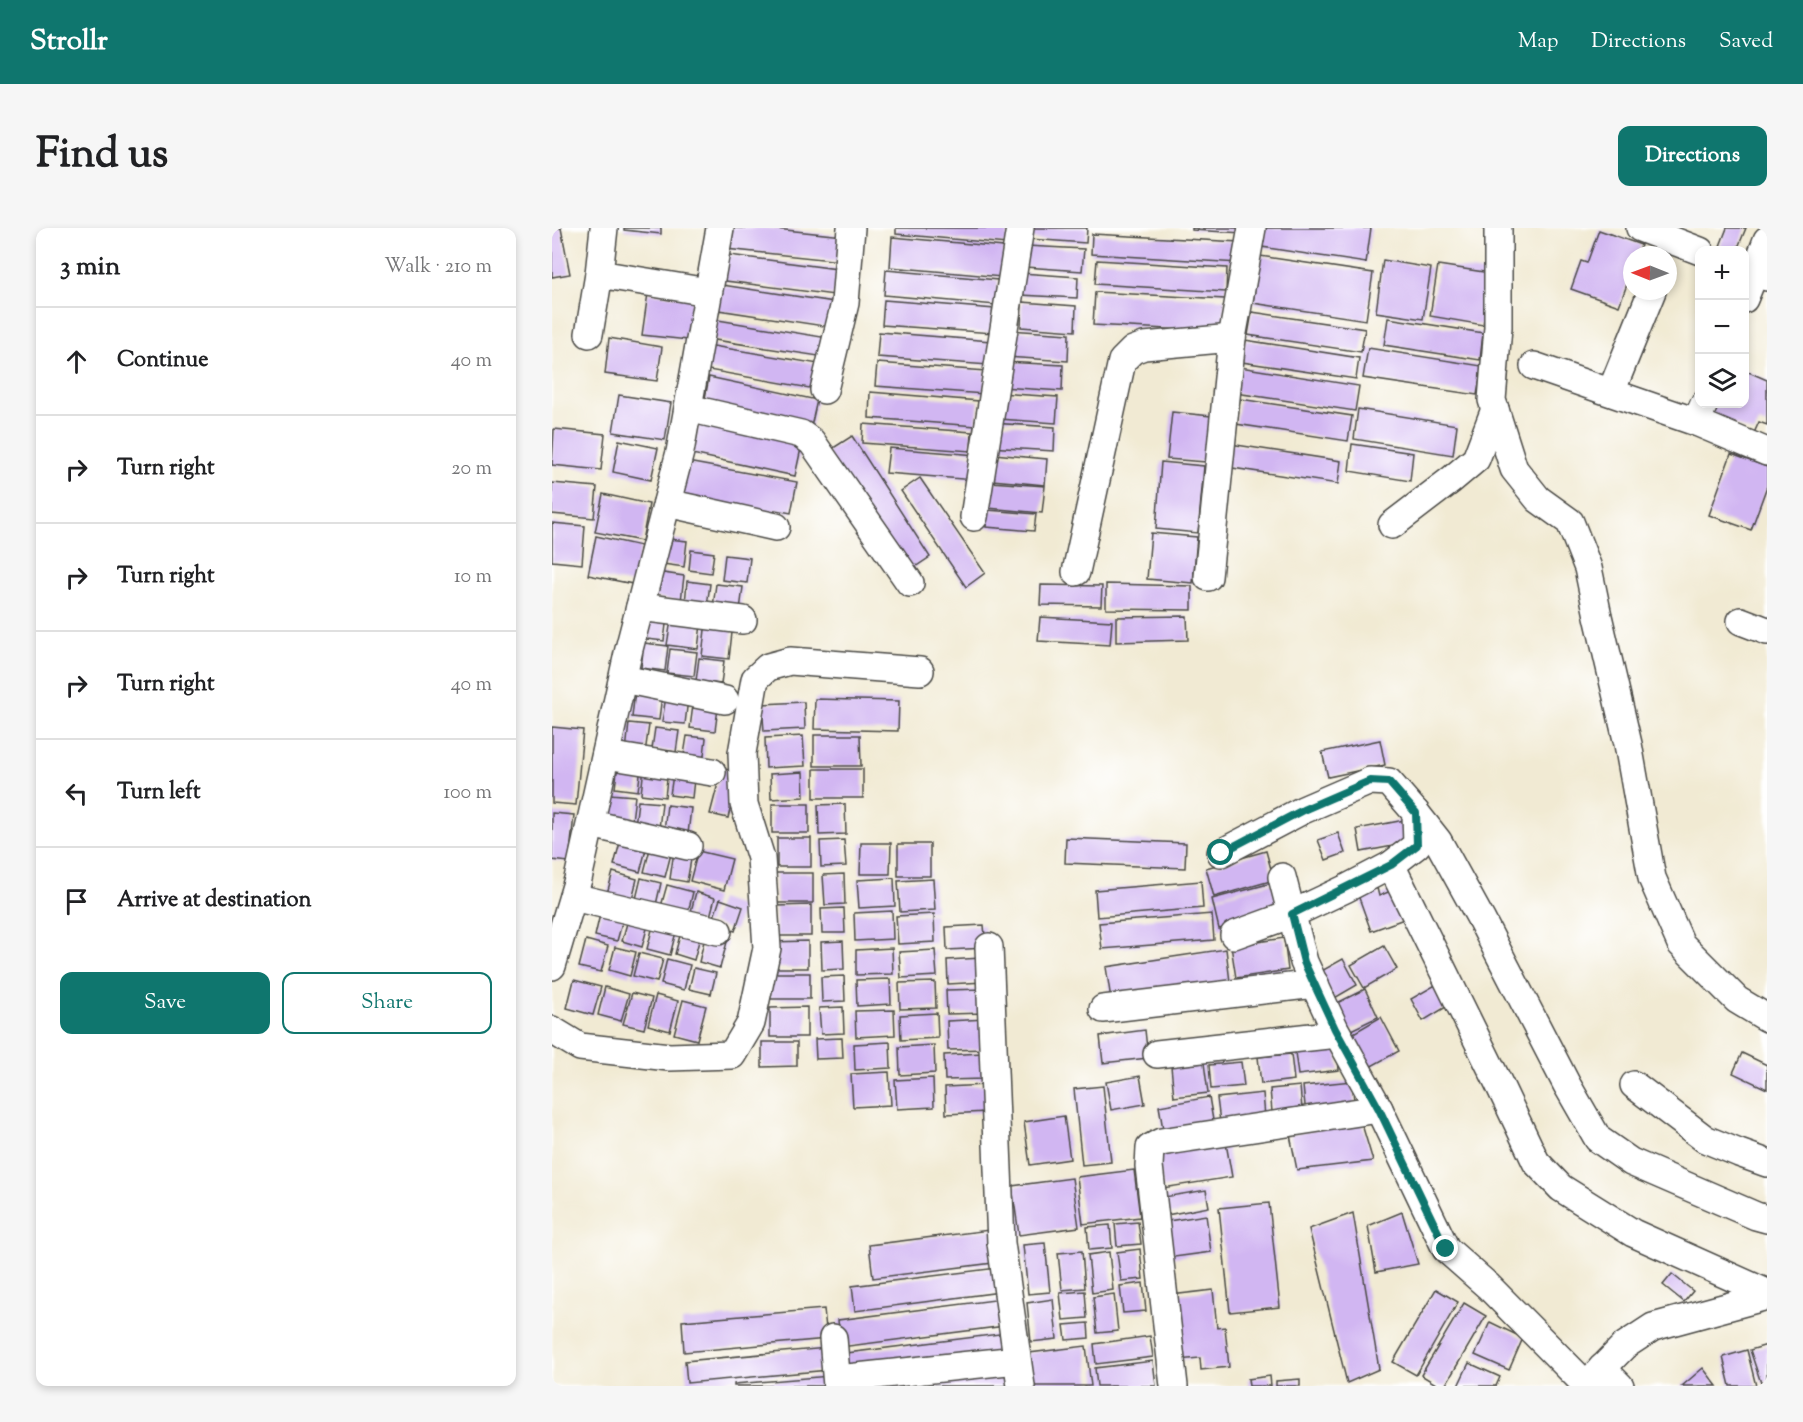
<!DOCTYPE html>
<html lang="en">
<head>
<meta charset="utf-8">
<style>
	:root { --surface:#fff; --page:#f6f6f6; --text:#202124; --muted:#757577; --line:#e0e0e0; --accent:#0f766e }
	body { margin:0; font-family:"Sorts Mill Goudy",serif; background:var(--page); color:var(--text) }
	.controls { position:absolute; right:18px; top:18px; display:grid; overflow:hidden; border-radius:12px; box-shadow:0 3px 9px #0003 }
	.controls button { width:54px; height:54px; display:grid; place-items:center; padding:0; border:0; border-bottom:2px solid var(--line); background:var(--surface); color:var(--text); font:30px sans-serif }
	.compass { position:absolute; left:1071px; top:18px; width:54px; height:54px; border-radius:50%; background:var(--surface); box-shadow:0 3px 9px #0003; rotate:271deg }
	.stop { position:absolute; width:18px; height:18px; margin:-14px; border:4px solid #0f766e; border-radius:50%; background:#fff }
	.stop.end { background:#0f766e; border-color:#fff; box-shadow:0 2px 6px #0008 }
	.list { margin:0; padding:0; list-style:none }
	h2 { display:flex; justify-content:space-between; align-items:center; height:78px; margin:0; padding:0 24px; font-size:26px }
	h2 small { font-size:20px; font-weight:400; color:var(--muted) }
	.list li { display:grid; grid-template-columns:39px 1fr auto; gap:18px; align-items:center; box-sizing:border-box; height:108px; padding:0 24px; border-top:2px solid var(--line) }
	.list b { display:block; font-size:22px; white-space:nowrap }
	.list em { font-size:20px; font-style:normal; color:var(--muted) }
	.actions { display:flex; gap:12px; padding:18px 24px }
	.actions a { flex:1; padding:14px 0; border:2px solid var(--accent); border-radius:12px; text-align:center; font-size:21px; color:var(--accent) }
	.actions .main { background:var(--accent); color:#fff }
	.icon { flex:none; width:33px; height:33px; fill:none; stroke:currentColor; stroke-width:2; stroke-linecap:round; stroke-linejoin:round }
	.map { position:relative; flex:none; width:1215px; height:1158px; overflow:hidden; border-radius:12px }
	header { display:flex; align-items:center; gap:36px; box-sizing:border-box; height:84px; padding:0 30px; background:var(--accent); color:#fff }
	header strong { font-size:28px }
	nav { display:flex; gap:33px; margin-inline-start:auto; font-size:21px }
	.intro { display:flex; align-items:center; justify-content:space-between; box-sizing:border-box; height:144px; padding:0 36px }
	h1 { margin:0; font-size:42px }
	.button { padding:15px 27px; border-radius:12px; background:var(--accent); color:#fff; font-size:21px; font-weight:700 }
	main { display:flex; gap:36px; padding:0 36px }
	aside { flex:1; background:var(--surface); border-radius:12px; box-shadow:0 3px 9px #0003 }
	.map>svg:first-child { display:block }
	.building { fill:#d1b6f2 }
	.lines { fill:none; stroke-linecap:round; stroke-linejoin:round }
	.minor-casing { stroke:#494844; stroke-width:30 }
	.minor { stroke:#fff; stroke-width:27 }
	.route { stroke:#0f766e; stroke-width:8 }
</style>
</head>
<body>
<header>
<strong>Strollr</strong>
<nav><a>Map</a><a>Directions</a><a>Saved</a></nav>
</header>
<div class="intro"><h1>Find us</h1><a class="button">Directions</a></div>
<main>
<aside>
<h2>3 min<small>Walk · 210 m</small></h2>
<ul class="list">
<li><svg class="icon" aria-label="ahead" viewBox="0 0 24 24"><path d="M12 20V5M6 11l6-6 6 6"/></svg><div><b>Continue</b></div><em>40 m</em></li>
<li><svg class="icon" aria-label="right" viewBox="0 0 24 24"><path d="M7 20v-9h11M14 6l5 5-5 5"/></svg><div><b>Turn right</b></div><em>20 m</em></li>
<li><svg class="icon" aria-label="right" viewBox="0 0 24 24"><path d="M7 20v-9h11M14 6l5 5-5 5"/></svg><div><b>Turn right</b></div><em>10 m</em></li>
<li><svg class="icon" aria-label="right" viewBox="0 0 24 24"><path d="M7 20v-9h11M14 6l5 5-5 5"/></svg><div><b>Turn right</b></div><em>40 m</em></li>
<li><svg class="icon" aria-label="left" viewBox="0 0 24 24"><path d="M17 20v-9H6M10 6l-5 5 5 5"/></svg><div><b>Turn left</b></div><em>100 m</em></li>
<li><svg class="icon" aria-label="arrive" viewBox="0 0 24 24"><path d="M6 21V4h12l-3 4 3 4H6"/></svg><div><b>Arrive at destination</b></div></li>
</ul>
<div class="actions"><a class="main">Save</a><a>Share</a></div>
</aside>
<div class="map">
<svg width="1215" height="1158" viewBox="0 0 1215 1158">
	<rect width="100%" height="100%" fill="#fff"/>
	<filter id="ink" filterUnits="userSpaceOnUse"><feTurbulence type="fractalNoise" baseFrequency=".0167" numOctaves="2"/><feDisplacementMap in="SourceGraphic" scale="12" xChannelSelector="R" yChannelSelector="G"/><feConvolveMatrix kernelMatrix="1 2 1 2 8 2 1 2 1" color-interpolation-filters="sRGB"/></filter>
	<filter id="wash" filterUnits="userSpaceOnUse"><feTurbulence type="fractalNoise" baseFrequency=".008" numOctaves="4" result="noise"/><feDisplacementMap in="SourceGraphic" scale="24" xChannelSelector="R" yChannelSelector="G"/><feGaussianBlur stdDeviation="1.35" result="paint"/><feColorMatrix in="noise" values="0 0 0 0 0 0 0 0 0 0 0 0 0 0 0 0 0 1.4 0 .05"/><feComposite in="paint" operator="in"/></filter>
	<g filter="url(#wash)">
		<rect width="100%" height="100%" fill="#f1ead3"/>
		<g id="blocks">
			<!-- building -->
			<g class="building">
				<polygon points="0,0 9,0 18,46 0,49"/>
				<polygon points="72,0 109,0 109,6 72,2"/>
				<polygon points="177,0 214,0 291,8 289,33 174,21"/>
				<polygon points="344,0 456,0 455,16 344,6"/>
				<polygon points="477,0 535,0 534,15 477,11"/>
				<polygon points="640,0 691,0 691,5 640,2"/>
				<polygon points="713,0 819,0 814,35 710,19"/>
				<polygon points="1175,0 1194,0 1185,22 1180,22 1168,18"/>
				<polygon points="1047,2 1089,17 1086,27 1080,27 1080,43 1067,78 1019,61 1029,33 1035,35"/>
				<polygon points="540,6 688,14 687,35 539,26"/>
				<polygon points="340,9 452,19 450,49 338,39"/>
				<polygon points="474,18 532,21 530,43 473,39"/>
				<polygon points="170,26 285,41 282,67 166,52"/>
				<polygon points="708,28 821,45 814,92 701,75"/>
				<polygon points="545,32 675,40 674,64 543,56"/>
				<polygon points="831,32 879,40 871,91 824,84"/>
				<polygon points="886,37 938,45 931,97 878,88"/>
				<polygon points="334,42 446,52 444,77 332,67"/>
				<polygon points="469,45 526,49 525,70 468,67"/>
				<polygon points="164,56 282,74 278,99 160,81"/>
				<polygon points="543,64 673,71 671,104 541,97"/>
				<polygon points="96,65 141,70 136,112 90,107"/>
				<polygon points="332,72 443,81 441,105 330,97"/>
				<polygon points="470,74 524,78 523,103 469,99"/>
				<polygon points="700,84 813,101 809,124 696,107"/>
				<polygon points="836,90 931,105 928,132 832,117"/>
				<polygon points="160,91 276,110 273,129 157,111"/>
				<polygon points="456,102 517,106 516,133 455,129"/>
				<polygon points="327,104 439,113 437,137 325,129"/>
				<polygon points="57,110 110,119 105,153 53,146"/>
				<polygon points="693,112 807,130 804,151 690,134"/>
				<polygon points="155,117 267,136 263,161 151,141"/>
				<polygon points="816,120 930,138 925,167 811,150"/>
				<polygon points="450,134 511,137 510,163 449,159"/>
				<polygon points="325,135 434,143 432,166 323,158"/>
				<polygon points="688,139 807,158 803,183 684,165"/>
				<polygon points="1192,142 1215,152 1215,197 1207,194 1202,205 1151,182 1154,176 1192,176"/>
				<polygon points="157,149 265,172 259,199 152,176"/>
				<polygon points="318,164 427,173 424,198 317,190"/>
				<polygon points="447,165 506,169 504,195 446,191"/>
				<polygon points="67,167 119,175 113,212 61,204"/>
				<polygon points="688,171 800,188 796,213 684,196"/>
				<polygon points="806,181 905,197 901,227 802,211"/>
				<polygon points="620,184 659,188 654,234 615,231"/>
				<polygon points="148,189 251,211 243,248 140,226"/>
				<polygon points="439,195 503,199 502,223 437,219"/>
				<polygon points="311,196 420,204 419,223 310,215"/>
				<polygon points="2,201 53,206 49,242 0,237"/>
				<polygon points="300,208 378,329 354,345 275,224"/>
				<polygon points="67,212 106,220 99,252 61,244"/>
				<polygon points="678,216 789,233 786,256 674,239"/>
				<polygon points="800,216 861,225 858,253 797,243"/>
				<polygon points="337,220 425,227 423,252 334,245"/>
				<polygon points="442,226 495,231 493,257 440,252"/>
				<polygon points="1179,226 1215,239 1215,258 1199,302 1157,287"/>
				<polygon points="130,233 245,254 239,285 223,282 222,292 123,274"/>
				<polygon points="609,234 652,238 646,305 604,301"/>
				<polygon points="368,250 433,345 414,359 349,263"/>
				<polygon points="438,254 493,258 490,285 436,280"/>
				<polygon points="0,255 45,259 42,290 0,286"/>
				<polygon points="51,266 97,276 90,313 43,304"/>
				<polygon points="435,282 484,286 482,303 434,299"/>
				<polygon points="0,295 33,298 30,336 0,333"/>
				<polygon points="599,305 645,309 641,355 595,351"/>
				<polygon points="44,308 89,318 81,356 36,347"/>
				<polygon points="107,310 135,313 132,339 104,335"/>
				<polygon points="139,322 162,325 159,345 137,342"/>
				<polygon points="173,327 198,330 195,355 170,352"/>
				<polygon points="104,344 132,348 129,373 101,369"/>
				<polygon points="135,353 158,356 155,378 133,376"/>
				<polygon points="164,356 191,359 188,382 161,379"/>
				<polygon points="554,356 640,358 640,382 554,381"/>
				<polygon points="489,357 550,358 549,378 488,377"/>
				<polygon points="89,385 115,388 112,413 86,410"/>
				<polygon points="635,388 636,412 564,414 564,389"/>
				<polygon points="488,389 560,393 558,417 486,413"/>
				<polygon points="119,392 149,396 146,421 115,417"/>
				<polygon points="154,393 181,396 177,431 150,428"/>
				<polygon points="92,415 116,418 113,443 89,440"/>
				<polygon points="118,421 145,424 142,448 115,445"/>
				<polygon points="147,430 172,433 169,456 144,453"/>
				<polygon points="83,463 110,466 107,492 80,489"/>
				<polygon points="114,468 136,471 133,496 110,494"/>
				<polygon points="263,471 347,473 346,503 262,501"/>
				<polygon points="252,474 253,501 212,503 210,476"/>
				<polygon points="141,477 166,480 163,503 138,500"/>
				<polygon points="77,495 97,497 93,525 74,523"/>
				<polygon points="0,499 31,502 24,577 0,575"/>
				<polygon points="103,500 127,503 124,524 100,521"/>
				<polygon points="262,507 308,507 309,538 262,538"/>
				<polygon points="135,508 154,510 151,536 131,533"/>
				<polygon points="251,508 253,538 214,540 213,510"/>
				<polygon points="828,512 833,537 776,549 770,524"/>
				<polygon points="66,536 89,539 86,563 63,560"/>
				<polygon points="92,539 116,542 113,569 89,566"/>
				<polygon points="122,540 143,542 140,570 118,567"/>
				<polygon points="170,540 187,545 176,590 158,586"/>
				<rect x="262" y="541" width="49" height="29"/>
				<polygon points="251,544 252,569 219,571 218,546"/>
				<polygon points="57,566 83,568 80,593 54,590"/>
				<polygon points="86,573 110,575 107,601 83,598"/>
				<rect x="220" y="576" width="37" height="29"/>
				<polygon points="293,576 294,606 267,607 266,577"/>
				<polygon points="115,577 139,580 136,606 112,603"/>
				<polygon points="0,585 22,587 17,634 0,632"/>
				<polygon points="858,591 862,614 809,624 805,601"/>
				<polygon points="786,605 793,625 774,632 766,612"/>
				<polygon points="70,607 96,614 88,644 62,637"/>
				<rect x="225" y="610" width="34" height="29"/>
				<polygon points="514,610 634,615 633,640 513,635"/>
				<polygon points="292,612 294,638 269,639 268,613"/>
				<polygon points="309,615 339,615 338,646 308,646"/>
				<rect x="346" y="616" width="32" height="32"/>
				<polygon points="99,617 120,622 113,649 92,644"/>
				<polygon points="122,623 140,626 135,654 118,651"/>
				<polygon points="146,623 180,631 172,662 138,653"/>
				<polygon points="714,623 722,652 662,669 654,640"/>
				<polygon points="61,644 85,651 79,675 54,669"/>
				<polygon points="224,645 261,645 261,675 225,675"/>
				<polygon points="292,646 293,676 273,677 271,647"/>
				<polygon points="89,650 109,655 103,681 83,675"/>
				<polygon points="342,650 343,678 307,680 305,652"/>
				<polygon points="381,651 383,682 348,684 346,653"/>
				<polygon points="649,653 651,680 545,689 543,662"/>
				<polygon points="720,655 728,686 667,701 660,671"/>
				<polygon points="115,657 141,664 135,689 108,682"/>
				<polygon points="825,660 827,668 841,662 852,691 819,703 806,667"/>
				<polygon points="144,664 163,670 156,696 137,691"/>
				<polygon points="168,671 191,679 183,703 160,695"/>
				<polygon points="259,677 259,708 224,708 224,678"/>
				<polygon points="292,680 293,705 270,705 269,681"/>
				<polygon points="49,682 72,688 65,713 43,708"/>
				<polygon points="340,683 341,711 303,713 302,685"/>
				<polygon points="382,686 383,714 346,716 344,688"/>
				<polygon points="660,686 662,712 550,721 547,695"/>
				<polygon points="77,688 97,693 90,719 70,713"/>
				<polygon points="102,694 125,700 118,727 95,721"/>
				<polygon points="432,697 434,720 395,722 394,699"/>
				<polygon points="130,700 149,705 142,732 123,726"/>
				<polygon points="153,709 175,714 168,740 147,734"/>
				<polygon points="732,710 736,742 684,750 679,718"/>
				<polygon points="34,712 56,718 49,744 27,739"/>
				<polygon points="256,713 256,740 219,740 218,714"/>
				<polygon points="291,713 292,741 270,742 269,714"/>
				<polygon points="832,718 845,741 812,760 799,737"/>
				<polygon points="63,719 84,724 78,748 57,742"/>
				<polygon points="340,720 341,746 304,747 304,722"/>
				<polygon points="674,721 678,754 559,771 554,739"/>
				<polygon points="383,722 385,748 349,750 347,724"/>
				<polygon points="87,725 111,731 105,754 81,748"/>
				<polygon points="430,730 432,754 396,756 395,732"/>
				<polygon points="115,731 138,737 132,762 109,756"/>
				<polygon points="791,731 805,757 781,771 766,745"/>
				<polygon points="142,740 164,745 159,766 137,761"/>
				<rect x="217" y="745" width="41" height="26"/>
				<polygon points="292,748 293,773 270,774 269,749"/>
				<polygon points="338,751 339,776 305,778 304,752"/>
				<polygon points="22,752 49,759 41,787 15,780"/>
				<polygon points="383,754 384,780 348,781 347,755"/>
				<polygon points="887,755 899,776 871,793 859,771"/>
				<polygon points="53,759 77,766 69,793 46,787"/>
				<polygon points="433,761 435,785 395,786 394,762"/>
				<polygon points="813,761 826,789 797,803 783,776"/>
				<polygon points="80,765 100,770 92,801 71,796"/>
				<polygon points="104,767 126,773 118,803 96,797"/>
				<polygon points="131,772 154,778 145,812 122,806"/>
				<polygon points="255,779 255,809 218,809 218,780"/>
				<polygon points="291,779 292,805 269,806 267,780"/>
				<polygon points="342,782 343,807 304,809 303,783"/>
				<polygon points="385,785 386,810 349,812 348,787"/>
				<polygon points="829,789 847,823 816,840 798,807"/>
				<polygon points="435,791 436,821 396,822 395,793"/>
				<polygon points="593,802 596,830 551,835 548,808"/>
				<polygon points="290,810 291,830 264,831 263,811"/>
				<polygon points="210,814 245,814 245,838 210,839"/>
				<polygon points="338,814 339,840 303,842 302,816"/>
				<polygon points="382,817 383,845 348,847 347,819"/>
				<polygon points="785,819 787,842 746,847 743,824"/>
				<polygon points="431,825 432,851 393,852 392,827"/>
				<polygon points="1190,825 1215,837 1215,861 1181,845"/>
				<polygon points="739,826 742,852 709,856 706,829"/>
				<polygon points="689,834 692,858 659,861 657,837"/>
				<polygon points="652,835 656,865 622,869 619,838"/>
				<polygon points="337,844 339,877 301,879 299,846"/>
				<polygon points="588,848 593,876 559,882 554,854"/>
				<polygon points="381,850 382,879 345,881 343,852"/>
				<polygon points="800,853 803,882 754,887 751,858"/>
				<polygon points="434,857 435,884 394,886 393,859"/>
				<polygon points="551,858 559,934 530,937 522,861"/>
				<polygon points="748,858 750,881 720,884 718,861"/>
				<polygon points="711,865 713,889 668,894 665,870"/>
				<polygon points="657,869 662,898 612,907 607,878"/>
				<polygon points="512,888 518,931 478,937 472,894"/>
				<polygon points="809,893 821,933 745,942 738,907"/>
				<polygon points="674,915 680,949 611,960 605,926"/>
				<polygon points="582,942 588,989 531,996 525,949"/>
				<polygon points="520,950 527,999 467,1007 460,958"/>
				<polygon points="654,962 657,979 609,988 606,970"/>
				<polygon points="717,975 728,1079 678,1084 667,980"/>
				<polygon points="850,984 866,1036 824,1044 816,998"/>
				<polygon points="801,985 827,1141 795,1155 757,1001"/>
				<polygon points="654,987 659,1024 615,1030 610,994"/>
				<polygon points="586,994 589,1016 565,1018 563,996"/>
				<polygon points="558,997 560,1020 537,1022 535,999"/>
				<polygon points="445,1001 449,1034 321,1050 317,1017"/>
				<polygon points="493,1015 498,1064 476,1066 471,1017"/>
				<polygon points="588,1021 591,1051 569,1053 565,1024"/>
				<polygon points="530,1023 533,1060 510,1062 506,1025"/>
				<polygon points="557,1024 561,1062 540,1065 536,1027"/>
				<polygon points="445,1040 448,1064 303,1083 300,1058"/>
				<polygon points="1120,1046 1141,1063 1132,1074 1111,1057"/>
				<polygon points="591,1055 594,1083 571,1085 568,1058"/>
				<polygon points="884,1061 906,1074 864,1147 841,1134"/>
				<polygon points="661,1062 665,1100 673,1099 677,1139 649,1142 648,1130 625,1132 619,1067"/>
				<polygon points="533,1063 535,1090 511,1092 508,1065"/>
				<polygon points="562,1066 566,1103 545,1105 541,1069"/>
				<polygon points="450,1071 453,1098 289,1119 286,1092"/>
				<polygon points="501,1071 505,1111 479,1114 475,1075"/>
				<polygon points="912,1075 934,1088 893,1158 887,1158 869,1147"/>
				<polygon points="272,1081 275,1111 132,1124 130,1093"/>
				<polygon points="938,1094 971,1110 957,1142 923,1127"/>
				<polygon points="536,1095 537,1110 514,1112 512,1097"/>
				<polygon points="455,1105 458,1128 290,1149 287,1126"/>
				<polygon points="598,1108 601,1129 544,1136 542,1116"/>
				<polygon points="1215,1117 1215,1153 1209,1155 1198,1122"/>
				<polygon points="534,1118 539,1158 473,1158 469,1126"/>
				<polygon points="275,1120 277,1142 135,1155 133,1133"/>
				<polygon points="1195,1122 1204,1158 1178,1158 1171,1129"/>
				<polygon points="601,1133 604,1158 545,1158 543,1140"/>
				<polygon points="917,1135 948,1149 944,1158 906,1158"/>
				<polygon points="456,1137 457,1158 293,1158"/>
				<polygon points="1151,1140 1165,1158 1130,1158"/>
				<polygon points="278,1148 279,1158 182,1158 182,1156"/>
				<polygon points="718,1148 719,1158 697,1158 696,1151"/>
				<polygon points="748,1151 748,1158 724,1158 724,1153"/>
			</g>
		</g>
	</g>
	<g filter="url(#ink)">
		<use href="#blocks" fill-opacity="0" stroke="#494844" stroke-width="1.5"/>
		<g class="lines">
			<!-- minor casing -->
			<g class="minor-casing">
				<g id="minor">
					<polyline points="946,0 946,99 940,172 962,241 986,271 1018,294 1036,340 1046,388 1076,516 1100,650 1129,716 1185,772 1215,790"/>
					<polyline points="1088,0 1148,23"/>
					<polyline points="1215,12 1203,44 1215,49"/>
					<polyline points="1192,40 1203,44 1192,71"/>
					<polyline points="47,46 156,64"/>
					<polyline points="37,106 47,46 52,0"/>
					<polyline points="982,138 1144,194"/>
					<polyline points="272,162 293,75 299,0"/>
					<polyline points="1059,164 1100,63"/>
					<polyline points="1152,176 1144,194 1215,224"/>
					<polyline points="136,180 249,206 260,214 358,355"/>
					<polyline points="115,275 224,299"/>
					<polyline points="422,289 468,0"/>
					<polyline points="840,297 899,252 924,231 943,181"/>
					<polyline points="524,344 570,133 581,122 592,118 680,110"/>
					<polyline points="656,349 680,110 700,0"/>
					<polyline points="88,379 191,392"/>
					<polyline points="1189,393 1215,403"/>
					<polyline points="71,451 173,472"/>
					<polyline points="54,527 160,544"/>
					<polyline points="864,585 886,613 929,691 1015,857 1046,911 1079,934 1204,988 1215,991"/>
					<polyline points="39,596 136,618"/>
					<polyline points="669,625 751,582 818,553 837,554 864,585 865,617 839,637 793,661 740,686 682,707"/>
					<polyline points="839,637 946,854 984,934 1009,960 1081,1005 1215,1065"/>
					<polyline points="730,649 752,734 783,801 827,881 894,1021 936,1058 1034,1157"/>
					<polyline points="21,669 166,703"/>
					<polyline points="437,719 449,1015 469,1158"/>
					<polyline points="0,738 26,651 77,421 128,224 168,0"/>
					<polyline points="551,781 763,756"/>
					<polyline points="0,802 28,819 117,829 180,827 199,795 215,720 209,630 192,576 190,525 203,451 216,439 238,433 368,443"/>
					<polyline points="605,826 785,806"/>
					<polyline points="1082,857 1153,911 1187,925 1215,935"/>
					<polyline points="281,1110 285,1158"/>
					<polyline points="1050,1140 1068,1158"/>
					<polyline points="286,1151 465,1132"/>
					<polyline points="622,1158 597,938 598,920 609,914 827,881"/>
					<polyline points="1033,1158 1072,1118 1101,1099 1215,1068"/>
				</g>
			</g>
			<!-- minor -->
			<use href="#minor" class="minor"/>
		</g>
	</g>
	<g class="lines" filter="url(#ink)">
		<!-- route -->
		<polyline class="route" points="669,625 751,582 818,553 837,554 864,585 865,617 839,637 740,686 752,734 783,801 827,881 894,1021"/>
	</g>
</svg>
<div class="controls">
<button>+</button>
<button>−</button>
<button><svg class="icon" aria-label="layers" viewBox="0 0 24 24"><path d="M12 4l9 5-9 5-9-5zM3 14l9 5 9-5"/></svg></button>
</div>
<svg class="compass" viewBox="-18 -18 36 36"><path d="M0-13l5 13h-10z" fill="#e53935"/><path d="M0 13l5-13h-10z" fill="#757577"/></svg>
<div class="stop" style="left:669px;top:625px"></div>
<div class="stop end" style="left:894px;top:1021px"></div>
</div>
</main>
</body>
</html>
